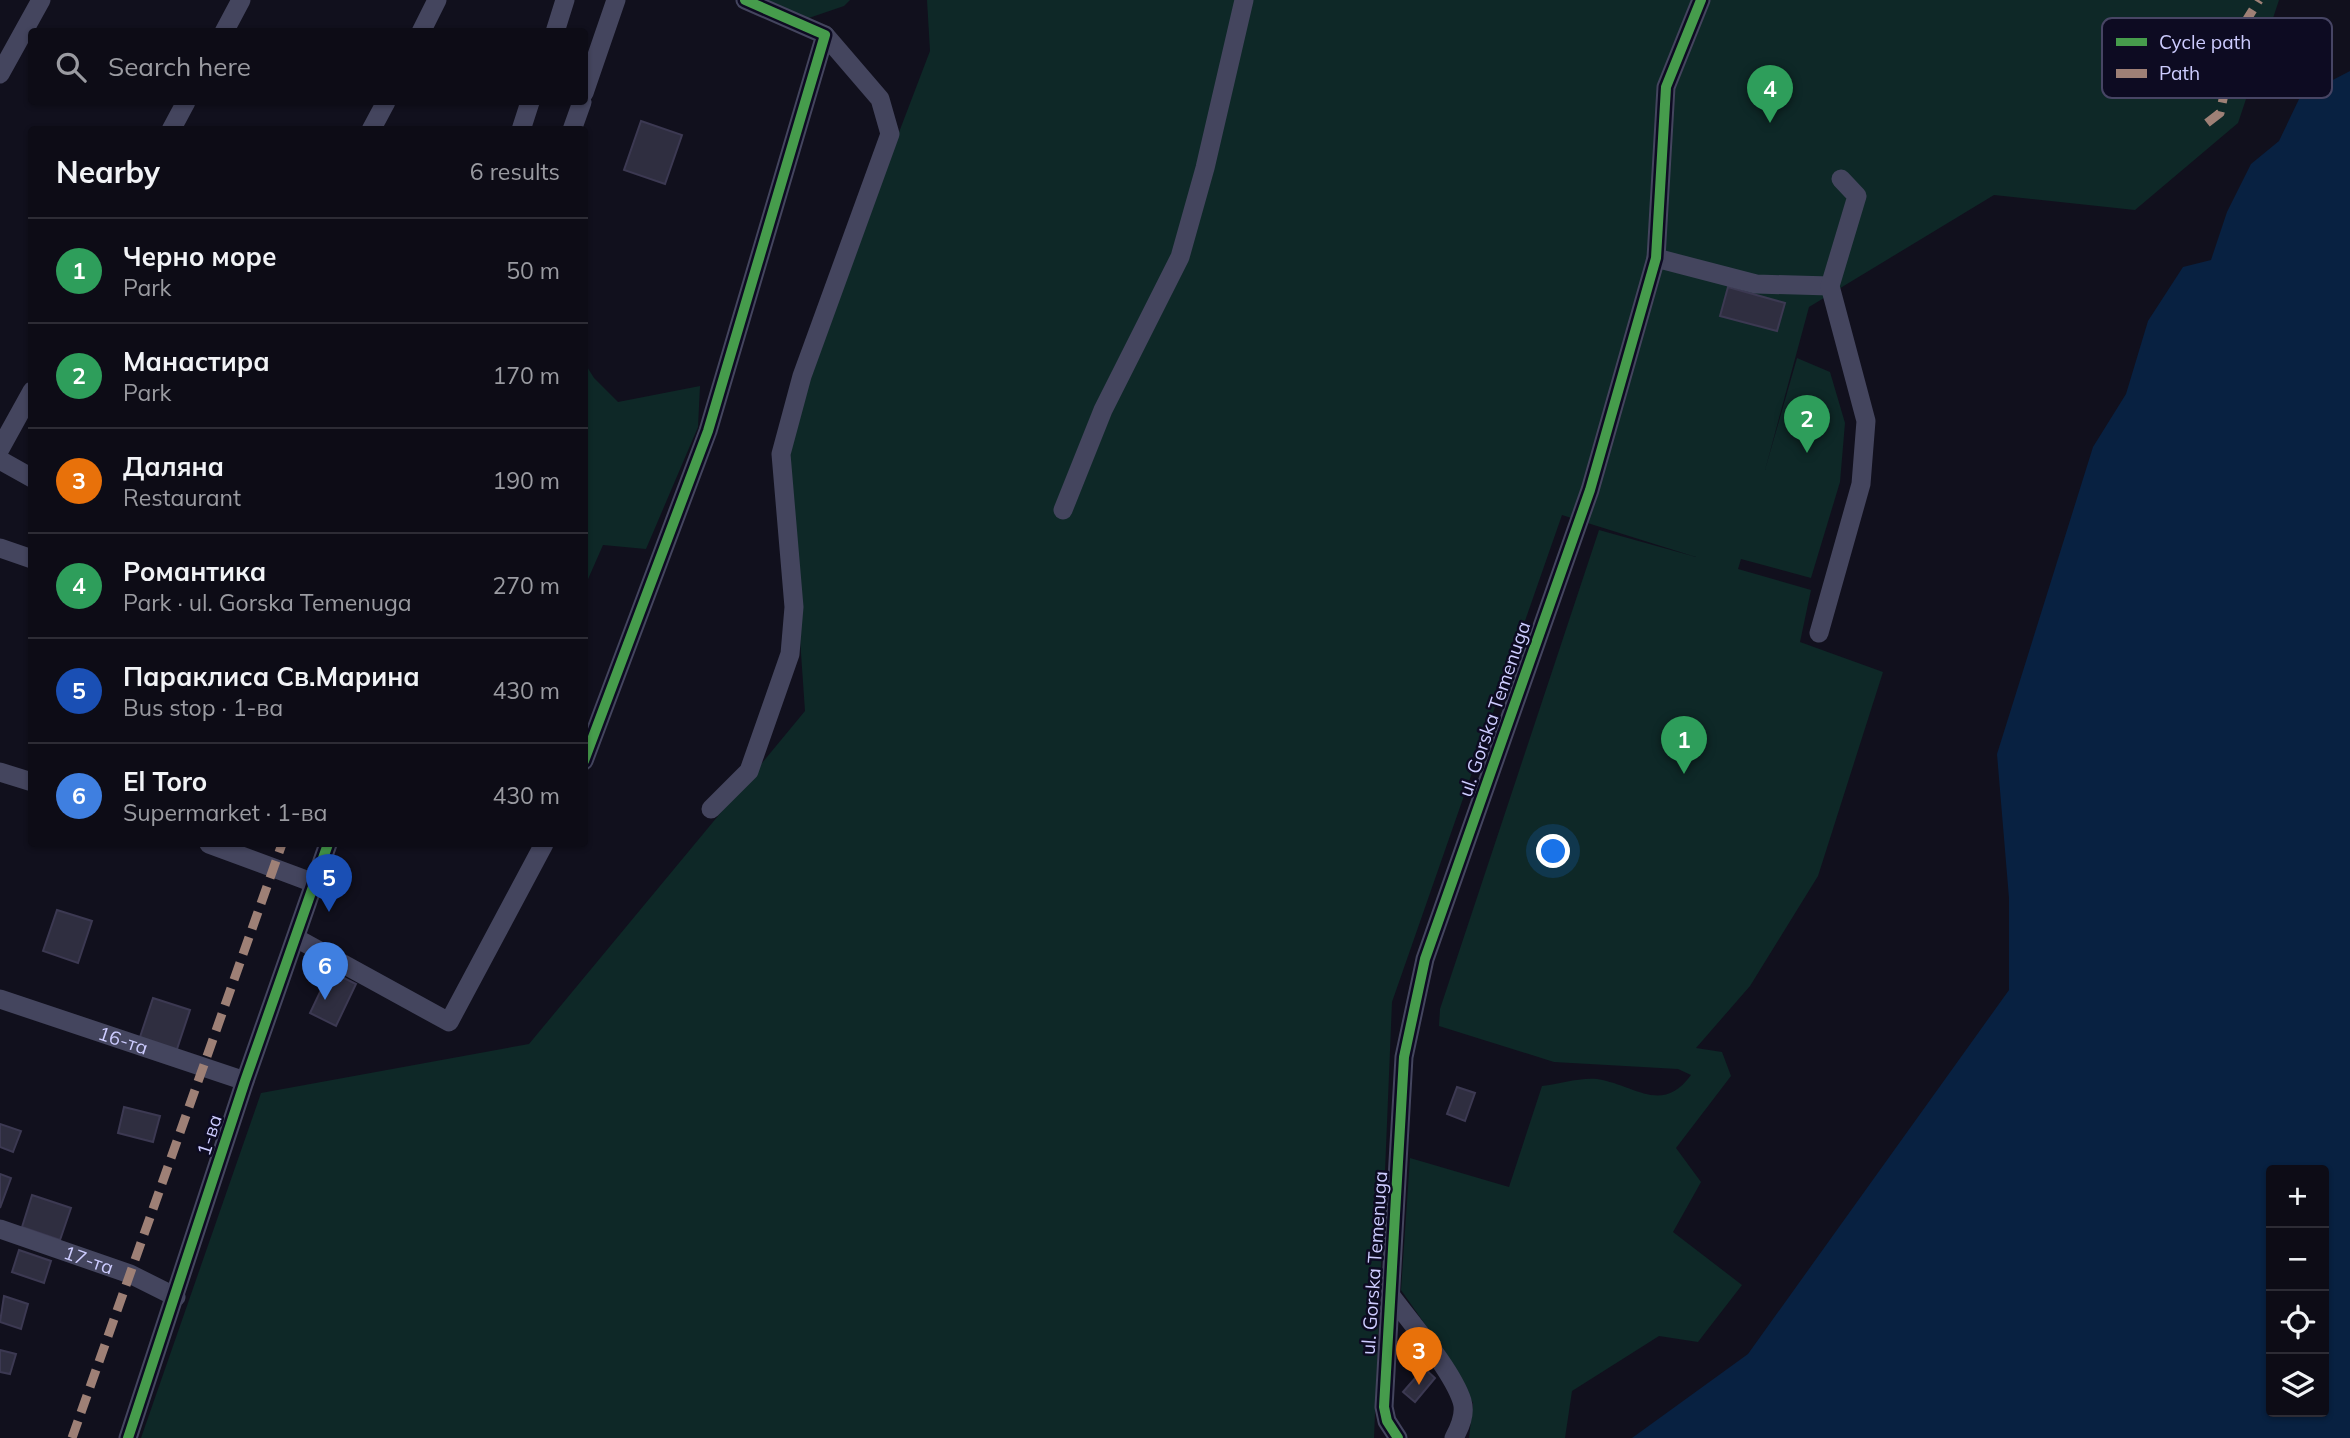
<!DOCTYPE html>
<html lang="en">
<head>
<meta charset="utf-8">
<style>
	:root { --surface:#0d0c16; --page:#1b1a23; --text:#f1f3f6; --muted:#9a9ba1; --line:#2d2c35; --accent:#2563eb }
	body { margin:0; font-family:Mulish,sans-serif; background:var(--page); color:var(--text) }
	.controls { position:absolute; right:21px; bottom:21px; display:grid; overflow:hidden; border-radius:7px; box-shadow:0 2px 5px #0004 }
	.controls button { width:63px; height:63px; display:grid; place-items:center; padding:0; border:0; border-bottom:2px solid var(--line); background:var(--surface); color:var(--text); font:35px sans-serif }
	.you { position:absolute; left:1554px; top:852px; width:24px; height:24px; margin:-18px; border:5px solid #fff; border-radius:50%; background:#1a73e8; box-shadow:0 0 0 10px #1a73e833 }
	.badge { display:grid; place-items:center; width:46px; height:46px; border-radius:50%; background:var(--accent); color:#fff; font-size:23px; font-weight:700 }
	.pin { position:absolute; translate:-50% -58px; filter:drop-shadow(0 2px 4px #0008) }
	.pin::after { content:''; position:absolute; top:37px; width:24px; height:21px; background:inherit; clip-path:polygon(0 0,100% 0,50% 100%) }
	.list { margin:0; padding:0; list-style:none }
	h2 { display:flex; justify-content:space-between; align-items:center; height:91px; margin:0; padding:0 28px; font-size:30px }
	h2 small { font-size:23px; font-weight:400; color:var(--muted) }
	.list li { display:grid; grid-template-columns:46px 1fr auto; gap:21px; align-items:center; box-sizing:border-box; height:105px; padding:0 28px; border-top:2px solid var(--line) }
	.list b { display:block; font-size:26px; white-space:nowrap }
	.list p { margin:0; font-size:23px; white-space:nowrap; color:var(--muted) }
	.list em { font-size:23px; font-style:normal; color:var(--muted) }
	.icon { flex:none; width:38px; height:38px; fill:none; stroke:currentColor; stroke-width:2; stroke-linecap:round; stroke-linejoin:round }
	.map { position:relative; flex:none; width:2350px; height:1438px; overflow:hidden }
	.search { position:absolute; background:var(--surface); box-shadow:0 2px 5px #0004; left:28px; top:28px; width:560px; height:77px; display:flex; align-items:center; gap:18px; box-sizing:border-box; padding:0 24px; border-radius:7px; color:var(--muted); font-size:26px }
	.panel { position:absolute; background:var(--surface); box-shadow:0 2px 5px #0004; left:28px; top:126px; width:560px; height:721px; border-radius:7px }
	.map>svg:first-child { display:block }
	.green { fill:#0e2827 }
	.water { fill:#082141; fill-rule:evenodd }
	.building { fill:#2f2e40; stroke:#3c3952; stroke-width:2 }
	.lines { fill:none; stroke-linecap:round; stroke-linejoin:round }
	.minor { stroke:#44455e; stroke-width:19 }
	.quiet { stroke:#9e8076; stroke-width:9; stroke-dasharray:18 9; stroke-linecap:butt }
	.cycleway-casing { stroke:#0d0b22; stroke-width:15 }
	.cycleway { stroke:#469c4c; stroke-width:10 }
	.labels { text-anchor:middle; dominant-baseline:central; stroke-width:5; stroke-linejoin:round; paint-order:stroke }
	.street-label { font-size:19px; fill:#cdccff; stroke:#0d0b22 }
	.key { fill:#0d0b22; stroke:#474564; stroke-width:2 }
	.key-label { font-size:19px; fill:#cdccff }
</style>
</head>
<body>
<div class="map">
<svg width="2350" height="1438" viewBox="0 0 2350 1438">
	<rect width="100%" height="100%" fill="#11101d"/>
	<!-- green -->
	<g class="green">
		<polygon points="760,0 850,0 844,6 803,20"/>
		<path d="M927,0H2279L2238,123L2135,210L1994,195L1809,307L1765,470L1797,358L1830,372L1845,423L1840,482L1811,578L1741,559L1738,569L1811,590L1800,642L1883,672L1818,876L1750,986L1696,1048L1722,1052L1731,1076L1676,1148L1701,1182L1673,1232L1742,1285L1698,1342L1659,1336L1572,1391L1565,1438H1469L1473,1403L1441,1347L1401,1290L1410,1158L1509,1187L1542,1086C1559,1084 1581,1077 1597,1079C1635,1085 1662,1115 1691,1075L1678,1069L1554,1062L1439,1026L1440,1009L1599,530L1696,557L1562,515L1392,1002L1374,1438H141L261,1093L529,1044L805,711L787,451L835,300L930,51Z"/>
		<polygon points="584,362 594,378 618,402 700,386 698,427 646,549 603,545 585,586"/>
	</g>
	<!-- water -->
	<path class="water" d="M2350,71V1438H1632L1748,1354L2009,990V898L1997,754L2093,447L2126,394L2148,321L2183,267L2211,260L2227,212L2251,164L2279,141L2300,97ZM2271,1170H2324V1412H2271Z"/>
	<!-- building -->
	<g class="building">
		<polygon points="641,121 682,135 665,184 624,170"/>
		<polygon points="1728,287 1785,303 1777,331 1720,316"/>
		<polygon points="57,910 92,921 78,963 43,951"/>
		<polygon points="330,971 356,984 336,1026 310,1013"/>
		<polygon points="153,998 190,1010 176,1052 139,1040"/>
		<polygon points="1457,1087 1475,1093 1465,1121 1447,1114"/>
		<polygon points="124,1107 160,1116 153,1142 118,1133"/>
		<polygon points="0,1124 21,1131 13,1152 0,1147"/>
		<polygon points="0,1174 11,1178 0,1208"/>
		<polygon points="32,1195 71,1208 60,1240 22,1227"/>
		<polygon points="19,1250 51,1261 44,1283 12,1272"/>
		<polygon points="4,1296 28,1304 21,1329 0,1322"/>
		<polygon points="0,1350 16,1354 10,1374 0,1372"/>
		<polygon points="1424,1368 1435,1378 1415,1402 1403,1392"/>
	</g>
	<g class="lines">
		<!-- minor -->
		<g class="minor">
			<polyline points="224,32 241,0"/>
			<polyline points="421,32 437,0"/>
			<polyline points="555,32 565,0"/>
			<polyline points="0,74 41,0"/>
			<polyline points="584,93 616,0"/>
			<polyline points="171,130 186,102"/>
			<polyline points="371,130 386,102"/>
			<polyline points="521,130 530,102"/>
			<polyline points="572,130 582,102"/>
			<polyline points="1656,258 1756,284 1830,286"/>
			<polyline points="0,449 32,391"/>
			<polyline points="0,460 32,478"/>
			<polyline points="1063,510 1103,410 1180,257 1205,168 1244,0"/>
			<polyline points="0,548 32,559"/>
			<polyline points="1819,633 1861,484 1866,421 1830,286 1857,196 1841,179"/>
			<polyline points="584,761 708,431 825,35 745,0"/>
			<polyline points="0,772 32,782"/>
			<polyline points="711,809 749,771 790,654 794,607 781,454 802,376 890,134 880,99 825,35"/>
			<polyline points="209,844 314,883"/>
			<polyline points="296,938 449,1022 544,844"/>
			<path id="s1" d="M0,999L245,1081"/>
			<path id="s2" d="M0,1229L130,1274L176,1297"/>
			<path d="M1391,1296C1411,1323 1452,1370 1462,1401C1466,1414 1460,1427 1454,1438"/>
			<polyline points="128,1438 245,1081 328,844"/>
			<polyline points="1398,1438 1387,1421 1384,1407 1404,1057 1425,959 1590,490 1656,258 1666,87 1701,0"/>
		</g>
		<!-- quiet -->
		<g class="quiet">
			<polyline points="2207,123 2220,113 2237,35 2259,0"/>
			<polyline points="72,1438 282,844"/>
		</g>
		<!-- cycleway casing -->
		<g class="cycleway-casing">
			<g id="cycleway">
				<polyline points="584,761 708,431 825,35 745,0"/>
				<polyline points="128,1438 245,1081 328,844"/>
				<polyline points="1398,1438 1387,1421 1384,1407 1404,1057 1425,959 1590,490 1656,258 1666,87 1701,0"/>
			</g>
		</g>
		<!-- cycleway -->
		<use href="#cycleway" class="cycleway"/>
	</g>
	<g class="labels">
		<!-- street labels -->
		<g class="street-label">
			<text transform="translate(1494 709) rotate(-71)">ul. Gorska Temenuga</text>
			<text stroke="none"><textPath href="#s1" startOffset="130">16-та</textPath></text>
			<text transform="translate(209 1135) rotate(-72)">1-ва</text>
			<text stroke="none"><textPath href="#s2" startOffset="94">17-та</textPath></text>
			<text transform="translate(1374 1263) rotate(-86)">ul. Gorska Temenuga</text>
		</g>
	</g>
	<!-- legend -->
	<rect x="2102" y="18" width="230" height="80" rx="10" class="key"/>
	<rect x="2116" y="38" width="31" height="8" fill="#469c4c"/>
	<rect x="2116" y="69" width="31" height="9" fill="#9e8076"/>
	<g class="key-label">
		<text x="2159" y="49">Cycle path</text>
		<text x="2159" y="80">Path</text>
	</g>
</svg>
<div class="controls">
<button>+</button>
<button>−</button>
<button><svg class="icon" aria-label="locate" viewBox="0 0 24 24"><circle cx="12" cy="12" r="6"/><path d="M12 2v4M12 18v4M2 12h4M18 12h4"/></svg></button>
<button><svg class="icon" aria-label="layers" viewBox="0 0 24 24"><path d="M12 4l9 5-9 5-9-5zM3 14l9 5 9-5"/></svg></button>
</div>
<div class="you"></div>
<div class="pin badge" style="left:1684px;top:774px;background:#2e9e5b">1</div>
<div class="pin badge" style="left:1807px;top:453px;background:#2e9e5b">2</div>
<div class="pin badge" style="left:1419px;top:1385px;background:#e8710a">3</div>
<div class="pin badge" style="left:1770px;top:123px;background:#2e9e5b">4</div>
<div class="pin badge" style="left:329px;top:912px;background:#1a4fb4">5</div>
<div class="pin badge" style="left:325px;top:1000px;background:#3f7fe0">6</div>
<div class="search"><svg class="icon" aria-label="search" viewBox="0 0 24 24"><circle cx="10" cy="10" r="6"/><path d="M15 15l6 6"/></svg>Search here</div>
<section class="panel">
<h2>Nearby<small>6 results</small></h2>
<ul class="list">
<li><span class="badge" style="background:#2e9e5b">1</span><div><b>Черно море</b><p>Park</p></div><em>50 m</em></li>
<li><span class="badge" style="background:#2e9e5b">2</span><div><b>Манастира</b><p>Park</p></div><em>170 m</em></li>
<li><span class="badge" style="background:#e8710a">3</span><div><b>Даляна</b><p>Restaurant</p></div><em>190 m</em></li>
<li><span class="badge" style="background:#2e9e5b">4</span><div><b>Романтика</b><p>Park · ul. Gorska Temenuga</p></div><em>270 m</em></li>
<li><span class="badge" style="background:#1a4fb4">5</span><div><b>Параклиса Св.Марина</b><p>Bus stop · 1-ва</p></div><em>430 m</em></li>
<li><span class="badge" style="background:#3f7fe0">6</span><div><b>El Toro</b><p>Supermarket · 1-ва</p></div><em>430 m</em></li>
</ul>
</section>
</div>
</body>
</html>
